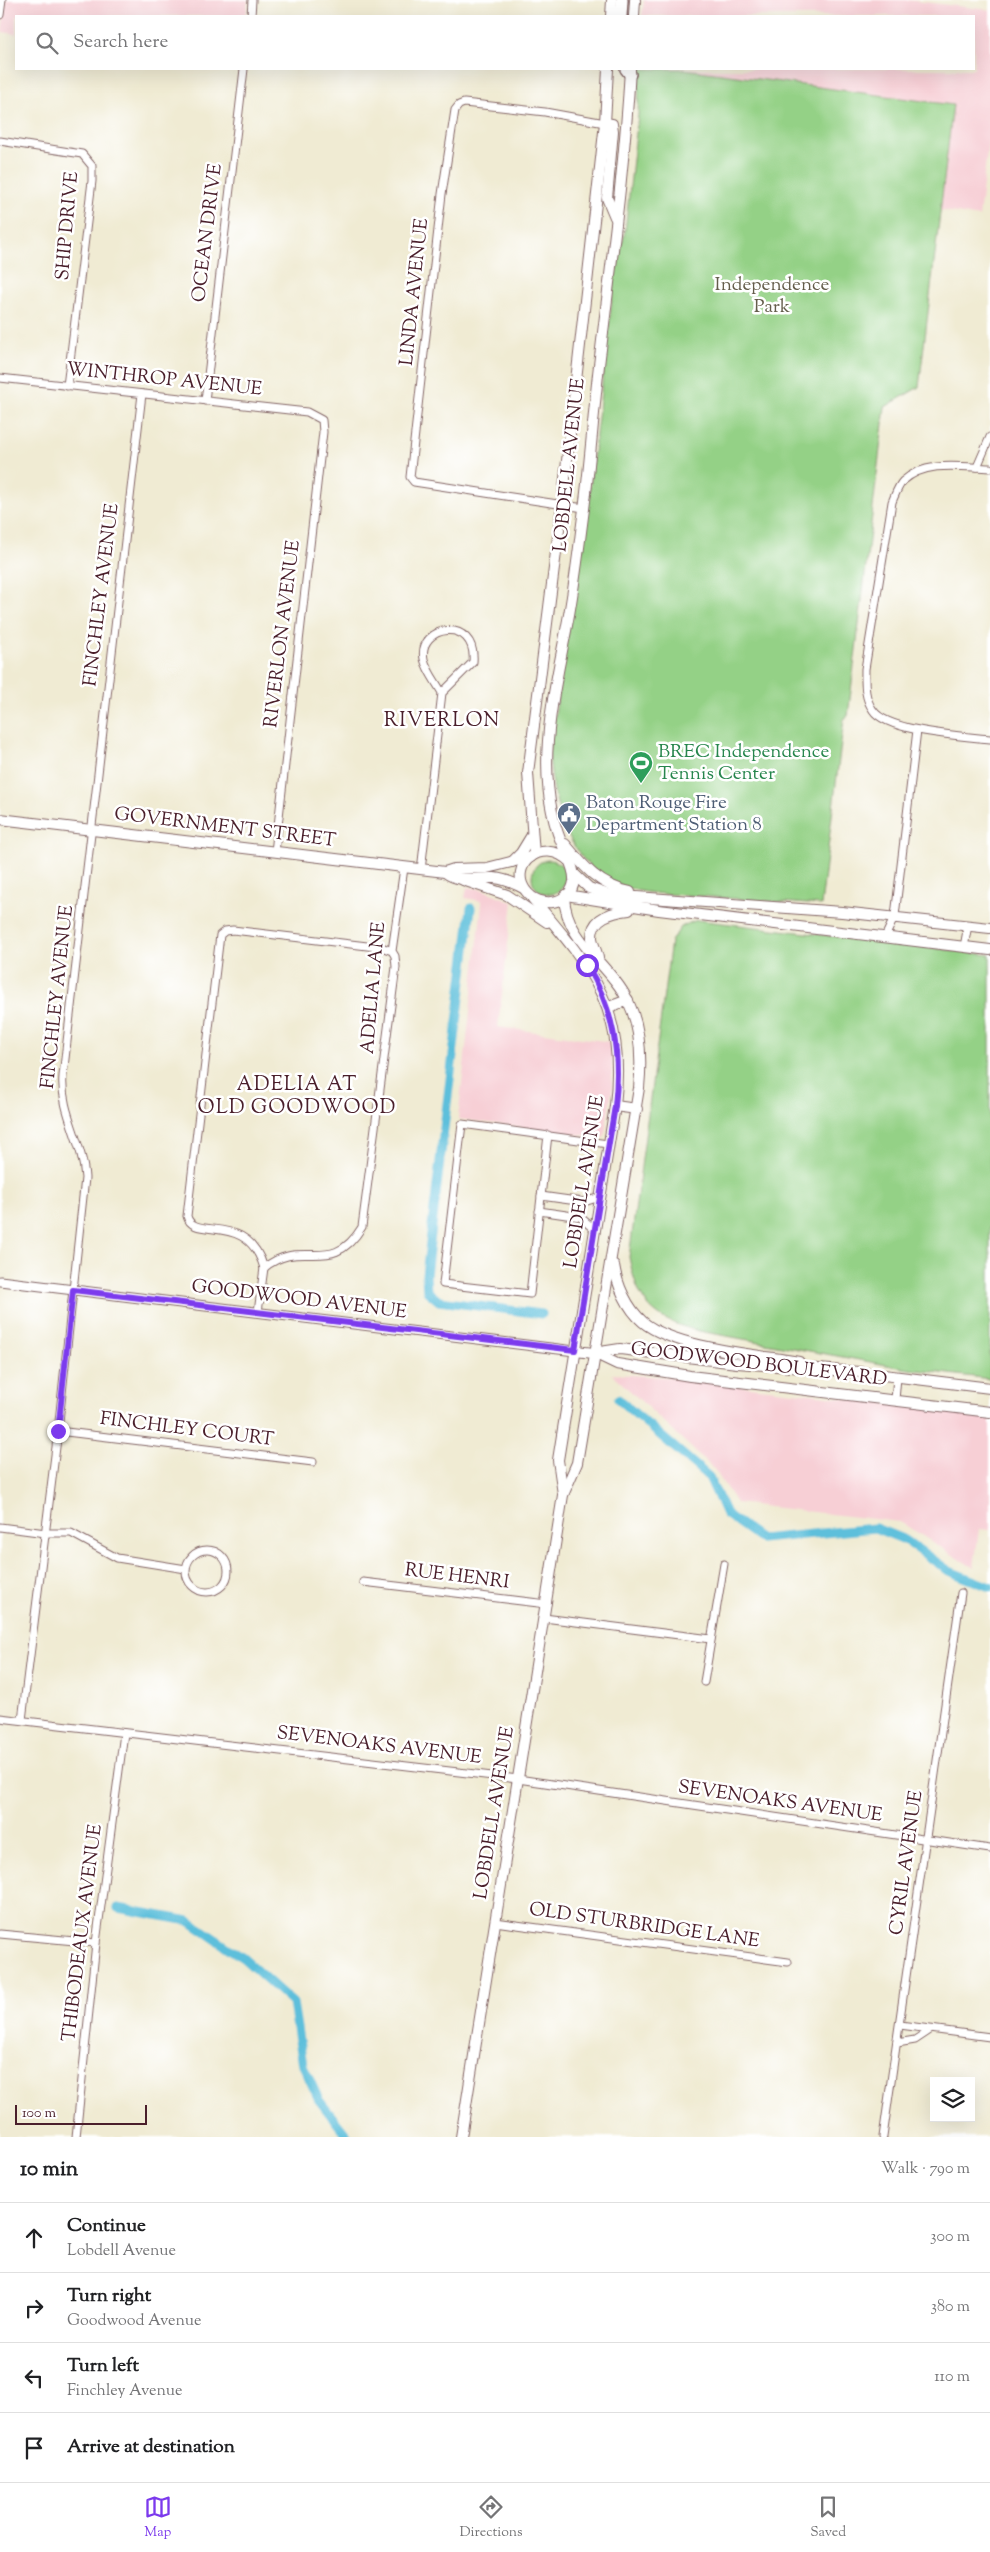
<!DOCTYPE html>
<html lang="en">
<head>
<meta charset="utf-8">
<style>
	:root { --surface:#fff; --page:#f6f6f6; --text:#202124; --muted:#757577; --line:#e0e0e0; --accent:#7c3aed }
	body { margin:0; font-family:"Sorts Mill Goudy",serif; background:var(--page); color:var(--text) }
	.controls { position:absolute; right:15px; bottom:15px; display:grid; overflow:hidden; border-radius:0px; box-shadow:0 5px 20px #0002 }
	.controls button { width:45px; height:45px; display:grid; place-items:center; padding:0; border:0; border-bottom:1px solid var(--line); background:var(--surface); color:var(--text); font:25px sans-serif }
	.scale { position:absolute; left:15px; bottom:12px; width:132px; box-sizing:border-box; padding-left:5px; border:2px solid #4a1f2b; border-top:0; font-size:14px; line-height:18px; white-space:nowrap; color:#4a1f2b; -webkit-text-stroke:4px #fff; paint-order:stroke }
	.stop { position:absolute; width:15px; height:15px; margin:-11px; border:4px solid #7c3aed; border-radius:50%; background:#fff }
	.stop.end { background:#7c3aed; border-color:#fff; box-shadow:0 1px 5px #0008 }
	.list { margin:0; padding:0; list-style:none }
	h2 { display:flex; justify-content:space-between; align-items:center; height:65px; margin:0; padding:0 20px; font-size:21px }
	h2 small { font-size:16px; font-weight:400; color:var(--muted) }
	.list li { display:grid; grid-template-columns:32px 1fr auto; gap:15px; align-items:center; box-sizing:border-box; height:70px; padding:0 20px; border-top:1px solid var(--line) }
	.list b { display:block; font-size:19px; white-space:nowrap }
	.list p { margin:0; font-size:16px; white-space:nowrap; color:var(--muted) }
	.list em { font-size:16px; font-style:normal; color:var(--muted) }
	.icon { flex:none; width:28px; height:28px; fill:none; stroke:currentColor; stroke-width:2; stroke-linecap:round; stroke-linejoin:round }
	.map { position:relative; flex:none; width:990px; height:2137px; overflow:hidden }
	.search { position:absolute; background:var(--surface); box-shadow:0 5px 20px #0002; left:15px; right:15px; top:15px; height:55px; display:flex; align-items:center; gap:12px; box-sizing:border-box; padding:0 18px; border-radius:0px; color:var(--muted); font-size:19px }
	.sheet { height:345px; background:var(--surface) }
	nav { display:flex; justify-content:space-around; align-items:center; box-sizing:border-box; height:70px; border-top:1px solid var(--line); background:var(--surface); font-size:14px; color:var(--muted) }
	nav a { display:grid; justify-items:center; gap:2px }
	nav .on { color:var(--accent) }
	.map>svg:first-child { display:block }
	.built { fill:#f7cfd5 }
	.green { fill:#94d186; stroke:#6f7858 }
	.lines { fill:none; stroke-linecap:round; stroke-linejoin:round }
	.canal { stroke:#5dbfdb; stroke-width:9 }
	.minor-casing { stroke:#846666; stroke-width:9 }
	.tertiary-casing { stroke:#846666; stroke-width:11 }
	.secondary-casing { stroke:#846666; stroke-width:12 }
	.primary-casing { stroke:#846666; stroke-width:14 }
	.minor { stroke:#fff; stroke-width:7 }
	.tertiary { stroke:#fff; stroke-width:9 }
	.secondary { stroke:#fff; stroke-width:10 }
	.primary { stroke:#fff; stroke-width:11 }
	.route { stroke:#7c3aed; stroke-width:6 }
	.labels { text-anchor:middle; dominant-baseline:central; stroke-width:5; stroke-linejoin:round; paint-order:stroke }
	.street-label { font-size:19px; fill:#4a1f2b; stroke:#fff }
	.park-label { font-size:19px; fill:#645d4b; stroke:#fff }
	.leisure-label { font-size:19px; fill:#27864d; stroke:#fff; text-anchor:start }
	.service-label { font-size:19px; fill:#4e5e75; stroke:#fff; text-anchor:start }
	.neighbourhood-label { font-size:20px; letter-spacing:1px; fill:#4a1f2b; stroke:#fff }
</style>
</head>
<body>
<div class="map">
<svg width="990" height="2137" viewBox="0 0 990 2137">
	<rect width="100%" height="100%" fill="#fff"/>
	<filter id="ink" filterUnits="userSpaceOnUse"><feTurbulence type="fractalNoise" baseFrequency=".02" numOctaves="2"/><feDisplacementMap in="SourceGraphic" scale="10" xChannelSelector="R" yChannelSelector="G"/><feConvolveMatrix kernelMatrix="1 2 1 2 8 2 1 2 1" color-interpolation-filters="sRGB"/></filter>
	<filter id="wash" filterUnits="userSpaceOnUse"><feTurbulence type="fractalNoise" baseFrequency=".0096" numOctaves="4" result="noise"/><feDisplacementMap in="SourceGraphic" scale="20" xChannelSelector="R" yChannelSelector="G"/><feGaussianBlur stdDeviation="1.12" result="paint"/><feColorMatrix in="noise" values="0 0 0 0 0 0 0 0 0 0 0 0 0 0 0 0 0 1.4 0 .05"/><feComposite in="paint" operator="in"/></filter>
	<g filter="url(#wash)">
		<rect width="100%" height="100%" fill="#f0ebd3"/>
		<!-- built -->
		<g class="built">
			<polygon points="6,0 248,0 246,16 16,16 16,34 2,32"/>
			<polygon points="644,0 907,0 990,10 990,128 979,217 940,210 952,105 684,69 974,69 974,16 642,16"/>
			<polygon points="467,887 481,889 513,902 498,1027 612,1042 612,1091 604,1138 458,1119 482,904 482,901 465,898"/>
			<polygon points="612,1374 665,1377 990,1415 990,1530 979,1529 974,1568 900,1522 736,1503 714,1469"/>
		</g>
		<!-- green -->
		<g class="green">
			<path d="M642,69H684L953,105L919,387L885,407L848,716L844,719L821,905C780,902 740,899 699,896C676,894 650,895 628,888C569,872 553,805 549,753L586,519L614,282L625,231L638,115L639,70Z"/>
			<circle cx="549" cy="877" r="17"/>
			<path d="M697,920L990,955V1379L909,1369L699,1331C653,1320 638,1304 629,1257L671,941L682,926Z"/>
		</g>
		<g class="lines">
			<!-- canal -->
			<g class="canal">
				<polyline points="471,908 426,1275 427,1291 439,1301 542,1314"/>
				<polyline points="618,1399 709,1477 726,1514 761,1539 875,1528 905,1540 949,1571 990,1587"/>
				<polyline points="118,1908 189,1921 243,1958 293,2003 303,2065 319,2100 348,2137"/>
			</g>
		</g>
	</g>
	<g filter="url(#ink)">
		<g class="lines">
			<!-- minor casing -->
			<g class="minor-casing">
				<g id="minor">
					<polyline points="0,15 2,0"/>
					<polyline points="251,16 252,0"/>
					<polyline points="0,141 82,154 92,166 92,181 67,386"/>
					<polyline points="0,378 307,412 322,420 323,432 275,852"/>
					<polyline points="205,401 244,69"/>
					<polyline points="977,467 990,437"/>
					<path d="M990,468C961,467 926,460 903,481C898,486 895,495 892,502L865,669C865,683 864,698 873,710C887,732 964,736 990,739"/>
					<polyline points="584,508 414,482 410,477 442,194 455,110 459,105 464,103 545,112 605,123"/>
					<path d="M421,870L442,693C436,682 427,671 424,659C417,625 477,616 473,662L442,693"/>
					<polyline points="885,937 895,916 917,730"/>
					<polyline points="964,947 968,925"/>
					<path d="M392,951L384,948L233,930L225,931L220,935L187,1216C193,1242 247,1210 264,1268C302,1236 331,1278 362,1227L396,967L395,956L392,951L404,868"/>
					<polyline points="548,1135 530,1294 443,1284 462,1124 608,1144"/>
					<polyline points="541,1196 584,1202 600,1197"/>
					<polyline points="539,1211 580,1217 595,1230"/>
					<polyline points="258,1312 264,1268"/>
					<polyline points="895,1400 897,1377"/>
					<polyline points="58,1431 313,1462"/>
					<polyline points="0,1527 46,1533 71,1533 117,1558 186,1569"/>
					<circle cx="207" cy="1571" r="21"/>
					<polyline points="363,1582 547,1604"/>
					<polyline points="544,1618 711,1639"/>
					<polyline points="704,1682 724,1564"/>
					<polyline points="0,1718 518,1779 990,1849"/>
					<path d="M22,1720L58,1431L85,1178C83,1142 60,1112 63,1076L142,394"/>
					<polyline points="495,1922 788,1962"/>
					<polyline points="0,1934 96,1943"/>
					<polyline points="900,2025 990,2037"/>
					<polyline points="897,2043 915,2040 930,2030"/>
					<polyline points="76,2137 96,1943 124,1733"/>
					<polyline points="883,2137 961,1593"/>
				</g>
			</g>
			<!-- tertiary casing -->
			<g class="tertiary-casing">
				<polyline id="tertiary" points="0,1281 575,1351"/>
			</g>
			<!-- secondary casing -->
			<g class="secondary-casing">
				<g id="secondary">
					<polyline points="611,16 612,0"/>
					<polyline points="634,16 635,0"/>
					<polyline points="605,123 612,124 613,131 607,198 615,217"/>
					<polyline points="0,819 445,872 454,869 487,868 531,857"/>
					<path d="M565,844C584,867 600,886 630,892"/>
					<polyline points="534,854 528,773 562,505 605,123 608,69"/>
					<polyline points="512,862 521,853 532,835"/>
					<path d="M570,862C542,835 507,866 526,891C539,909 571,905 574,881C575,871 570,862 566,853C530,779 554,696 568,620C575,583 579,546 584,509C591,456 594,402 601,349C612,256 625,163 630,69"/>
					<path d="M445,872C460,884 476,877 494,878C505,879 514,883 523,888"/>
					<polyline points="574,874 589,888 609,895 842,912 990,928"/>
					<polyline points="463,880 507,895 547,922"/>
					<polyline points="566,895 659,910 990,950"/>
					<path d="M533,899C593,970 626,1007 615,1106L558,1460L563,1494"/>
					<path d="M598,958C597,952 593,945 592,938C591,917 613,912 629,910"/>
					<polyline points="609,1007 628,1000"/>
					<polyline points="615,1106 637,1109"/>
					<path d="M614,1265C617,1285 627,1308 643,1322C674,1348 759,1355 799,1362"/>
					<polyline points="575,1351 594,1353 620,1349 737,1363 859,1372 990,1388"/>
					<polyline points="594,1353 617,1364 690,1376 990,1412"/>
					<path d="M461,2137L563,1495L577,1463L639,1088C642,1058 641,1028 628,1001C610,964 566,941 564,897"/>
				</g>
			</g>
			<!-- primary casing -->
			<g class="primary-casing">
				<g id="primary">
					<polyline points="621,16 622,0"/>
					<polyline points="626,69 630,74"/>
				</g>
			</g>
			<!-- minor -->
			<use href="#minor" class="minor"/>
			<!-- tertiary -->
			<use href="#tertiary" class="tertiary"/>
			<!-- secondary -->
			<use href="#secondary" class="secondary"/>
			<!-- primary -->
			<use href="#primary" class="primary"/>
		</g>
	</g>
	<g class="lines" filter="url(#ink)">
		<!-- route -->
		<path class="route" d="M58,1431L73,1290L575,1350L615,1106C621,1054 614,1010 587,965"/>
	</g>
	<!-- icons -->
	<defs>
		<g id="stadium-pin" transform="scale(1.25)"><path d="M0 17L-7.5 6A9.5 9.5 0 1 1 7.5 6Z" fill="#2e9e5b" stroke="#fff"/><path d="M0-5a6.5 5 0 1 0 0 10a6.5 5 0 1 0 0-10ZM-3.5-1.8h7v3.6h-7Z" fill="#fff"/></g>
		<g id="civic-pin" transform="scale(1.25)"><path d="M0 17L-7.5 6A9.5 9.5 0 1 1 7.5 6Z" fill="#5c6f8a" stroke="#fff"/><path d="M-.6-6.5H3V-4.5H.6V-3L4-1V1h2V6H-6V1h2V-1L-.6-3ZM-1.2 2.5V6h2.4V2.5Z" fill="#fff"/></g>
	</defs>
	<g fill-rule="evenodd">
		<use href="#stadium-pin" x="641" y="763"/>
		<use href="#civic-pin" x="569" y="814"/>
	</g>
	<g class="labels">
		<!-- street labels -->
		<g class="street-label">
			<text transform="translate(68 226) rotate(-85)">SHIP DRIVE</text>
			<text transform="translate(208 233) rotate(-83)">OCEAN DRIVE</text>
			<text transform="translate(415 292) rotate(-84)">LINDA AVENUE</text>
			<text transform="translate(164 380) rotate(6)">WINTHROP AVENUE</text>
			<text transform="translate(570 465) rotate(-84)">LOBDELL AVENUE</text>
			<text transform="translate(102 595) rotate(-83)">FINCHLEY AVENUE</text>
			<text transform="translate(283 634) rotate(-83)">RIVERLON AVENUE</text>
			<text transform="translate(225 828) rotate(7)">GOVERNMENT STREET</text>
			<text transform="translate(374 988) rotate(-85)">ADELIA LANE</text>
			<text transform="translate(58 997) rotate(-84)">FINCHLEY AVENUE</text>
			<text transform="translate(585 1182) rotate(-81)">LOBDELL AVENUE</text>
			<text transform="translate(299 1300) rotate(7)">GOODWOOD AVENUE</text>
			<text transform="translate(759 1365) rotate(7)">GOODWOOD BOULEVARD</text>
			<text transform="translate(187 1430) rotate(7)">FINCHLEY COURT</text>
			<text transform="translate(457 1577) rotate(7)">RUE HENRI</text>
			<text transform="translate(379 1746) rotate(7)">SEVENOAKS AVENUE</text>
			<text transform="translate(780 1802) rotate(8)">SEVENOAKS AVENUE</text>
			<text transform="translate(495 1813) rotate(-81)">LOBDELL AVENUE</text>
			<text transform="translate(907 1863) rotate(-82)">CYRIL AVENUE</text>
			<text transform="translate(644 1926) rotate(8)">OLD STURBRIDGE LANE</text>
			<text transform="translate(83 1933) rotate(-83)">THIBODEAUX AVENUE</text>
		</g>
		<!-- park labels -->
		<g class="park-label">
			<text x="772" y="285">Independence<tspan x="772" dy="22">Park</tspan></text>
		</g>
		<!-- leisure labels -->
		<g class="leisure-label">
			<text x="658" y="752">BREC Independence<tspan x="658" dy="22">Tennis Center</tspan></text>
		</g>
		<!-- service labels -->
		<g class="service-label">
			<text x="586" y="803">Baton Rouge Fire<tspan x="586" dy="22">Department Station 8</tspan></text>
		</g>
		<!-- neighbourhood labels -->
		<g class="neighbourhood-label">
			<text x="442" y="721">RIVERLON</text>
			<text x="297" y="1085">ADELIA AT<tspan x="297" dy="23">OLD GOODWOOD</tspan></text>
		</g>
	</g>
</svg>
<div class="controls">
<button><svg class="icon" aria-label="layers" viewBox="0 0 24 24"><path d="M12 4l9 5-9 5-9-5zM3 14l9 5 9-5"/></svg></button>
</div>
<div class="scale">100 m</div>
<div class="stop" style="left:587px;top:965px"></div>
<div class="stop end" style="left:58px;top:1431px"></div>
<div class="search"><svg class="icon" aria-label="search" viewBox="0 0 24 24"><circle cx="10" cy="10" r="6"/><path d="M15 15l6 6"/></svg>Search here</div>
</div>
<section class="sheet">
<h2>10 min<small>Walk · 790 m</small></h2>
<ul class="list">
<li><svg class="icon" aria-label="ahead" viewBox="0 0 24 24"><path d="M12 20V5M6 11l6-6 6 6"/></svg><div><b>Continue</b><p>Lobdell Avenue</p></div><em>300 m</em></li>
<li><svg class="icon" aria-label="right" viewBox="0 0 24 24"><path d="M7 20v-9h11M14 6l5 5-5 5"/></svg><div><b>Turn right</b><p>Goodwood Avenue</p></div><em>380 m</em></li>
<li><svg class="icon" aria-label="left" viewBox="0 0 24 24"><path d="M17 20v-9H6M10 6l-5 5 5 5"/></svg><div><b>Turn left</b><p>Finchley Avenue</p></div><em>110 m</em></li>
<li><svg class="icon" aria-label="arrive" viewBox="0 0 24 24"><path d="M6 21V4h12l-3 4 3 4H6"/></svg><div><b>Arrive at destination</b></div></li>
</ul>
</section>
<nav>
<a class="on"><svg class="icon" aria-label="map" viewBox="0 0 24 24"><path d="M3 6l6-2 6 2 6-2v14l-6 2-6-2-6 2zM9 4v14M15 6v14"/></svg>Map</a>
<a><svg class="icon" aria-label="directions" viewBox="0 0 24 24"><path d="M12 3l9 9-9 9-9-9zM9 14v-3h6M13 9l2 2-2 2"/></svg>Directions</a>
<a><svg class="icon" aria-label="saved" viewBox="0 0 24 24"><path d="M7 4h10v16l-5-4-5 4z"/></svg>Saved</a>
</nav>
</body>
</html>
